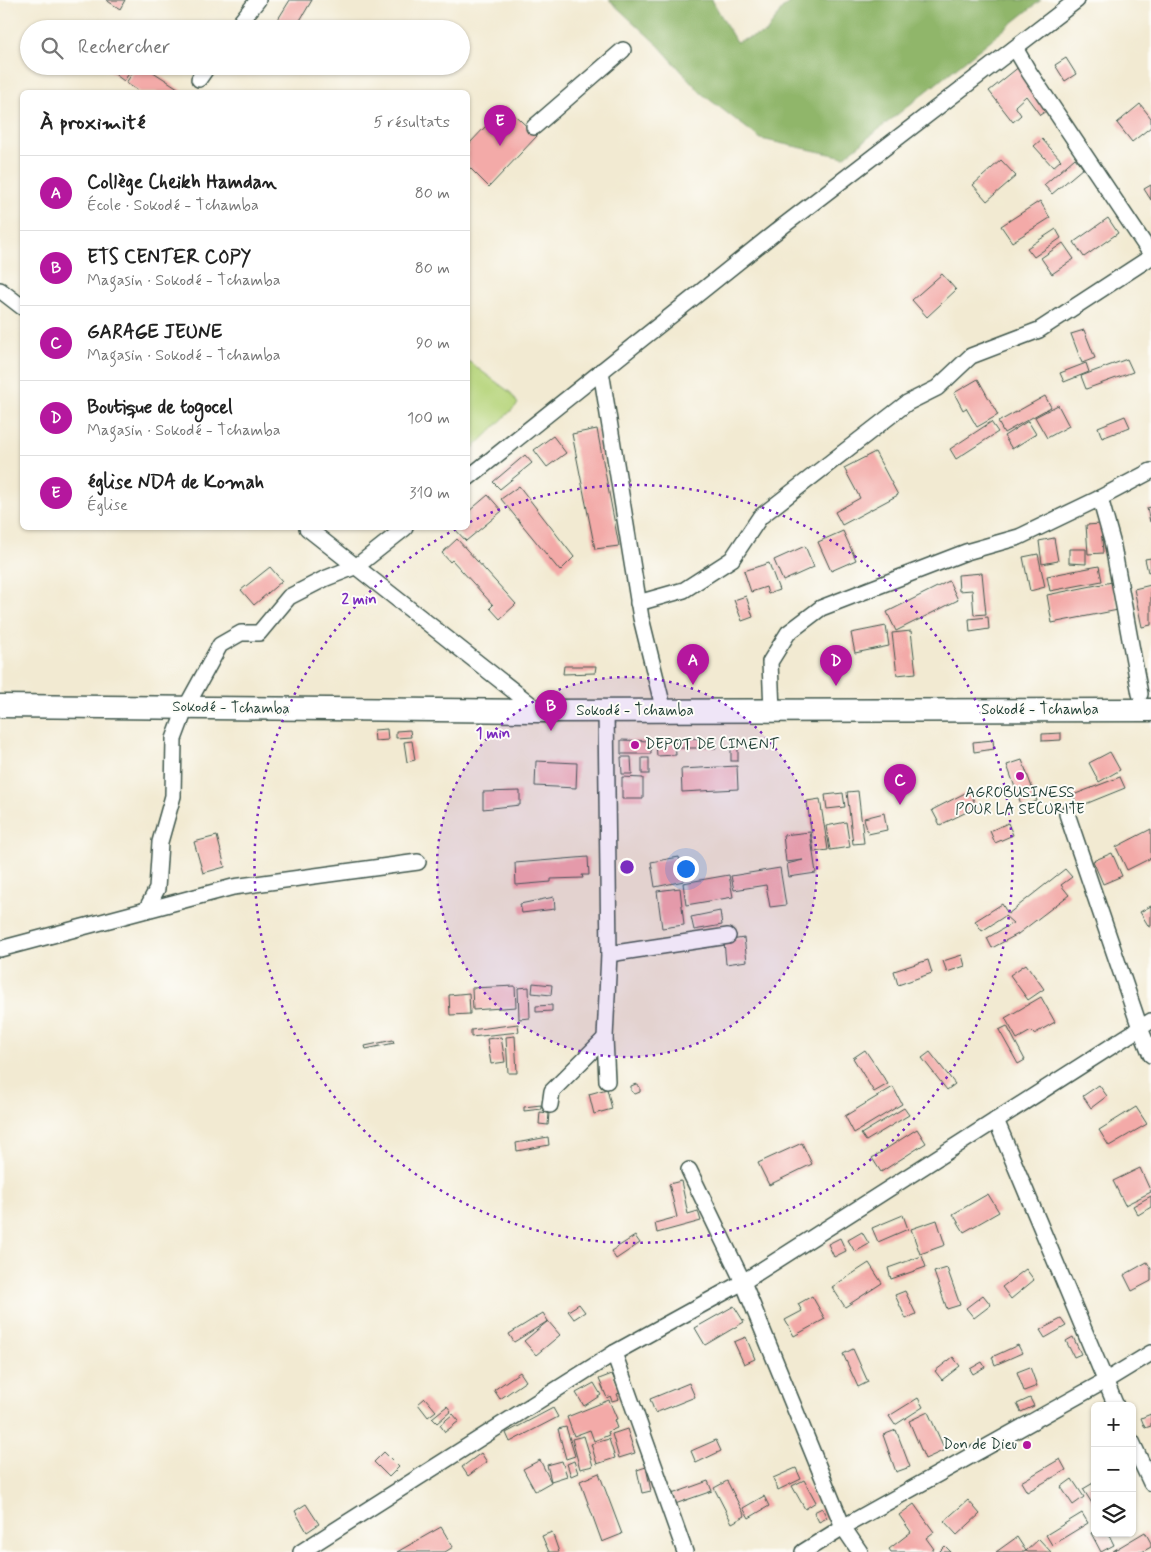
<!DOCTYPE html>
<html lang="fr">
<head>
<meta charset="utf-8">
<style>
	:root { --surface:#fff; --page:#f6f6f6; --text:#222; --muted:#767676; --line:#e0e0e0; --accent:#b5179e }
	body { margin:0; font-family:Mynerve,sans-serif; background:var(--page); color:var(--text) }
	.controls { position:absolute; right:15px; bottom:15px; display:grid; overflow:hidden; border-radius:8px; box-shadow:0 1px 4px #0004 }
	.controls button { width:45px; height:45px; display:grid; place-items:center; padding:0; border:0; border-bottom:1px solid var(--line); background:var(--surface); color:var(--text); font:25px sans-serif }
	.you { position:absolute; left:685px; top:868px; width:18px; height:18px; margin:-12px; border:4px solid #fff; border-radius:50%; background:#1a73e8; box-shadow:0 0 0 8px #1a73e833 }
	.badge { display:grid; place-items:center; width:32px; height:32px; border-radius:50%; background:var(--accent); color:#fff; font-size:16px; font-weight:700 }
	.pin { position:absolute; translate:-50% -41px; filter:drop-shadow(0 1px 2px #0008) }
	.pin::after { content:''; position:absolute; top:26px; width:18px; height:15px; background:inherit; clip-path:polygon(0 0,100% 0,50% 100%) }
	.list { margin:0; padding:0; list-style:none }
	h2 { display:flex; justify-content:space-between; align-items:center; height:65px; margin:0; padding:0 20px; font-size:21px }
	h2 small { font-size:16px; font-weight:400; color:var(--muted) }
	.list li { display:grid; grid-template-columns:32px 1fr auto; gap:15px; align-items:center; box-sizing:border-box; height:75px; padding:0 20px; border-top:1px solid var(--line) }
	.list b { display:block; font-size:19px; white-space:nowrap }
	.list p { margin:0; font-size:16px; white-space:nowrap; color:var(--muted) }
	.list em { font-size:16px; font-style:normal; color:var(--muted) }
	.icon { flex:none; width:28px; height:28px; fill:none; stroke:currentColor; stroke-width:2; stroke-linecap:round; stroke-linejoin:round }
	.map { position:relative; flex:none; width:1151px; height:1552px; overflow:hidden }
	.search { position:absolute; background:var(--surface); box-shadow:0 1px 4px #0004; left:20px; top:20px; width:450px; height:55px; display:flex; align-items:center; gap:12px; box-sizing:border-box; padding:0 18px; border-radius:28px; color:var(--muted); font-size:19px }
	.panel { position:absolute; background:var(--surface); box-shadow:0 1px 4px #0004; left:20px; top:90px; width:450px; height:440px; border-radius:8px }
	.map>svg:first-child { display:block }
	.green { fill:#b6d47a; stroke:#6a8857 }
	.forest { fill:#90b66a; stroke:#587a4f }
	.building { fill:#f3aaa8 }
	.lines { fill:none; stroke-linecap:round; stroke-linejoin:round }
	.minor-casing { stroke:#3f574c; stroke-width:18 }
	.primary-casing { stroke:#3f574c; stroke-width:25 }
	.minor { stroke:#fff; stroke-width:15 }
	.primary { stroke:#fff; stroke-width:22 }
	.ring { fill:none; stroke:#7b2cbf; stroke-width:2.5; stroke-dasharray:2.5 5 }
	.poi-dot { fill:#b5179e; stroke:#fdfcf7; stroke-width:2 }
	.labels { text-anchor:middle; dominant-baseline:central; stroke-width:4; stroke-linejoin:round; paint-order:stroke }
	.street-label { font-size:15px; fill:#1f3d34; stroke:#fdfcf7 }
	.poi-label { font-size:15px; fill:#1f3d34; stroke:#fdfcf7; text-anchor:start }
	.centre { fill:#7b2cbf; stroke:#fdfcf7; stroke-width:2.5 }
	.ring-label { font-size:15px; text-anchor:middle; font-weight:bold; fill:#7b2cbf; stroke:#fdfcf7; stroke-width:4; stroke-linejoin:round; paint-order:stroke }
</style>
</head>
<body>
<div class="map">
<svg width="1151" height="1552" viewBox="0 0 1151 1552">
	<rect width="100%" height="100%" fill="#fdfcf7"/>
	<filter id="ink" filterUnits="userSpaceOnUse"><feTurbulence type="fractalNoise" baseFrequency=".02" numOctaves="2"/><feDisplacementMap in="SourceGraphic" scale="10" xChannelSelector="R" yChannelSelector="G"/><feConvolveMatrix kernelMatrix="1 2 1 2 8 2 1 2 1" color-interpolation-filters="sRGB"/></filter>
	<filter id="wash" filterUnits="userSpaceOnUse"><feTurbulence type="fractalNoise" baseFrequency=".0096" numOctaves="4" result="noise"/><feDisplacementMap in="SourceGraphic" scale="20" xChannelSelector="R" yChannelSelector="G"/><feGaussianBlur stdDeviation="1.12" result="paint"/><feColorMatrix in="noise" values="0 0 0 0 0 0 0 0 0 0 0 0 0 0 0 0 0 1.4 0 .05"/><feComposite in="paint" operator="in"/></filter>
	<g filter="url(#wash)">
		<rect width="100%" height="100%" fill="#f2ead2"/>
		<!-- green -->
		<polygon class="green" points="468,361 511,393 518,404 468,453"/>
		<!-- forest -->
		<polygon class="forest" points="609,0 712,0 736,42 766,33 782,9 792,0 1041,0 844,157 761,139 701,93 659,46"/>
		<g id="blocks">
			<!-- building -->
			<g class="building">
				<polygon points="106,0 125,0 120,9"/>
				<polygon points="290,0 312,0 295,29 283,29 275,24"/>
				<polygon points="1066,58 1076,74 1065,81 1055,65"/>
				<polygon points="112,66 134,66 124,81 109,70"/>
				<polygon points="137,66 144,66 184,92 140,92 126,83"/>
				<polygon points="1020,66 1049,109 1040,115 1026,96 1015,106 1021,115 1013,122 989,91"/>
				<polygon points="1140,104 1151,118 1151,127 1132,142 1117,123"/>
				<polygon points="505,106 537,136 489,187 468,166 468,145"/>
				<polygon points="1042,139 1061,160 1053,167 1034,146"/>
				<polygon points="1075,158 1083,168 1052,194 1044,185"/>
				<polygon points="1001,160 1016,176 987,201 973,185"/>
				<polygon points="1151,185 1151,200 1144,189"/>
				<polygon points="1040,201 1050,218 1012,242 1001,226"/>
				<polygon points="1108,218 1118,233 1084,257 1074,242"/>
				<polygon points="1056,229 1061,238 1034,257 1027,248"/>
				<polygon points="1063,243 1074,259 1052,274 1041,258"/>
				<polygon points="942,274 956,290 927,317 912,300"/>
				<polygon points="1084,330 1095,358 1082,363 1071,334"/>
				<polygon points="1127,359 1133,372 1086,389 1081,376"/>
				<polygon points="1086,363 1089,372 1064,382 1060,373"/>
				<polygon points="978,379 998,415 977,427 966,408 963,410 954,393"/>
				<polygon points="1045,396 1051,407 1004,433 998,422"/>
				<polygon points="1058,405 1069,426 1047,438 1035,417"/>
				<polygon points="1125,416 1130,427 1102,438 1098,427"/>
				<polygon points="1028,421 1036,434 1012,449 1004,436"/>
				<polygon points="991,422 998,432 956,459 950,449"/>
				<polygon points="597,429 619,546 595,549 572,434"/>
				<polygon points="553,436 566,453 547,467 534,450"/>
				<polygon points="875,452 898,495 842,525 835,512 860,498 844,468"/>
				<polygon points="525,455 532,463 500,489 493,482"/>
				<polygon points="519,486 574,557 560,571 501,499"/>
				<polygon points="488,495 502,511 466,541 454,528 468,528 468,512"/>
				<polygon points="1151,507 1151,522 1150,522 1147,508"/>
				<polygon points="1101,524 1103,553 1088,554 1086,525"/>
				<polygon points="843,531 856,560 831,571 818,542"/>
				<polygon points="1054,538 1058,561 1042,564 1039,541"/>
				<polygon points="457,539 516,604 500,619 490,608 493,605 452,560 450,562 442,553"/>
				<polygon points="805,546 814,567 783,581 774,560"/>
				<polygon points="1069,549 1086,549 1086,564 1069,563"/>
				<polygon points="1038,554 1045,587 1030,591 1023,557"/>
				<polygon points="1151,558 1151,571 1148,572 1145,559"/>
				<polygon points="769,563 779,590 768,594 766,587 751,592 744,571"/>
				<polygon points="1099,566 1102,581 1050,591 1047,576"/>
				<polygon points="270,567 282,581 254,605 241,590"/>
				<polygon points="982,573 986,614 974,615 972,590 959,591 958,575"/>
				<polygon points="949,581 958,600 896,631 887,612"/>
				<polygon points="1112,582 1118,610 1052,623 1047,595"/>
				<polygon points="1151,585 1151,625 1142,627 1134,589"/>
				<polygon points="746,596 753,617 742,621 734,600"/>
				<polygon points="988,617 989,629 970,632 969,619"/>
				<polygon points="886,626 889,646 855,653 851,633"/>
				<polygon points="911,631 916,673 897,675 892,633"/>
				<polygon points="564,666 596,666 595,673 563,674"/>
				<polygon points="387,729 388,740 375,741 374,730"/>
				<polygon points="410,730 411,737 396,738 396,731"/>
				<polygon points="1061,733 1061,740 1042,741 1042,734"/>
				<polygon points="679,738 716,739 716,748 679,748"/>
				<polygon points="621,740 651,741 651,754 621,754"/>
				<polygon points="993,740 994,749 974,752 973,742"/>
				<polygon points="412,741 415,760 407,762 404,742"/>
				<polygon points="675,741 676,755 657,756 656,743"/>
				<rect x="731" y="747" width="7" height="14"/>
				<polygon points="1110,752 1120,770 1099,782 1089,763"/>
				<polygon points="621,757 631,757 632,774 622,774"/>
				<rect x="642" y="758" width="7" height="16"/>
				<polygon points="1022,760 1037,801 1022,807 1007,765"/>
				<polygon points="536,761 577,763 576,788 535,786"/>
				<polygon points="737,766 738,789 682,792 681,769"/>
				<polygon points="622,777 643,778 643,799 622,799"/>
				<polygon points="1120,777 1125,788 1078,807 1073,795"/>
				<polygon points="520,791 520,805 483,809 483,792"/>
				<polygon points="858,791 864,843 853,844 847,792"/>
				<polygon points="969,791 977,807 940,825 932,810"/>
				<polygon points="843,793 845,807 827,809 825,795"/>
				<polygon points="820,799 828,850 814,852 807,801"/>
				<polygon points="884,813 887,830 868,834 864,818"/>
				<polygon points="846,822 850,847 830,850 826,826"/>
				<polygon points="1008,823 1013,835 995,843 990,831"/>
				<polygon points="1151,829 1151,858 1127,870 1116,847"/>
				<polygon points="810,832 816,873 789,877 787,864 803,860 786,862 783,835"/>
				<polygon points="217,836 225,867 203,873 194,842"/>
				<polygon points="1112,853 1122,876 1103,884 1093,861"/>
				<polygon points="588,857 589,875 582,875 583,878 551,879 551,882 516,885 515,863"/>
				<polygon points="679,857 684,881 655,887 651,862"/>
				<polygon points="780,868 786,905 770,907 766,885 734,890 731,876"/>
				<polygon points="1065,869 1072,877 1061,885 1069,895 1018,934 992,948 987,938 1013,923 1005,916 982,931 975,921 1002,904 1008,914"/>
				<polygon points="729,875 733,897 686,905 683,883"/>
				<polygon points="680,888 684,925 662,928 657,891"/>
				<polygon points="554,897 555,909 522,913 520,904"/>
				<polygon points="1151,906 1151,926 1149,927 1140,912"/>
				<polygon points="720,911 722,925 694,930 691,917"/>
				<polygon points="744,938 747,961 726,964 724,941"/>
				<polygon points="962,955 965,966 947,972 943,961"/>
				<polygon points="928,960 932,973 898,985 894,971"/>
				<polygon points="1026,964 1044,989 1028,1000 1010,975"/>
				<polygon points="533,983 552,985 551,995 532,993"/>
				<polygon points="515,986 516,1007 473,1010 472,988"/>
				<polygon points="529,987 530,1018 519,1019 518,988"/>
				<polygon points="469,993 470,1014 450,1015 449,995"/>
				<polygon points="1041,997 1055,1022 1034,1034 1031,1031 1017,1039 1005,1018"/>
				<polygon points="552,1005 552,1011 536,1012 536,1006"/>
				<polygon points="518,1024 519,1032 471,1037 471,1030"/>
				<polygon points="1007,1026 1025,1060 1018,1064 999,1030"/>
				<polygon points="515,1036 517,1073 508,1073 506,1037"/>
				<polygon points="501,1037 505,1062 491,1064 487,1039"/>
				<polygon points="393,1040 394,1043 366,1049 365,1046"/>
				<polygon points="865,1050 888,1084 874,1092 853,1058"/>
				<polygon points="930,1052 955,1084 947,1090 922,1058"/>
				<polygon points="636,1084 640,1087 640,1092 635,1094 631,1091 631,1086"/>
				<polygon points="1099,1085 1107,1096 1091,1108 1083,1096"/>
				<polygon points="893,1087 902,1104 854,1133 845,1116"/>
				<polygon points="607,1089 612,1109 594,1114 589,1094"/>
				<polygon points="541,1105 541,1109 524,1111 524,1107"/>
				<polygon points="1136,1107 1147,1124 1109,1146 1099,1130"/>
				<polygon points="904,1108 909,1115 866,1141 861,1134"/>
				<polygon points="540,1112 549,1113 548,1125 539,1124"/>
				<polygon points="917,1129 926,1143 881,1172 872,1158"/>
				<polygon points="548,1137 549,1145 517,1151 516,1143"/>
				<polygon points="802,1143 812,1164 769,1185 758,1163"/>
				<polygon points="1140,1168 1151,1192 1125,1205 1113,1181"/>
				<polygon points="681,1181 688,1214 698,1211 701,1221 657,1233 655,1223 677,1217 669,1184"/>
				<polygon points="988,1194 999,1212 964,1232 953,1214"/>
				<polygon points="1151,1196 1151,1207 1138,1215 1133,1206"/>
				<polygon points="903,1215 908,1229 878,1242 872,1228"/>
				<polygon points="937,1220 945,1245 920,1254 911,1229"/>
				<polygon points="862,1232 869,1244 855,1252 848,1240"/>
				<polygon points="635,1236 640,1243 616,1259 611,1251"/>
				<polygon points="840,1238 846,1251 834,1257 828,1244"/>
				<polygon points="922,1256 926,1267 891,1279 888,1268"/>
				<polygon points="1147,1262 1151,1269 1151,1281 1132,1291 1124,1275"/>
				<polygon points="869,1263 882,1283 845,1307 832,1287"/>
				<polygon points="947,1268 960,1305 947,1309 934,1272"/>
				<polygon points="1026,1269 1034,1280 1011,1299 1002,1287"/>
				<polygon points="905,1291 916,1314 906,1319 895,1295"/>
				<polygon points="983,1295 991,1305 974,1318 966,1308"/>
				<polygon points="812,1296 825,1319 794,1336 785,1320 802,1311 798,1304"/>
				<polygon points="579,1304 585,1312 574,1319 568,1311"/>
				<polygon points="734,1306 744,1322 705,1345 695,1328"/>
				<polygon points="543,1313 548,1321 514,1342 509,1334"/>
				<polygon points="1061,1319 1066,1326 1045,1338 1040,1330"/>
				<polygon points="548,1321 560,1335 536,1355 524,1341"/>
				<polygon points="746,1337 755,1359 744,1364 734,1342"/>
				<polygon points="1073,1337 1081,1354 1074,1357 1066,1341"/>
				<polygon points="1018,1345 1022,1353 995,1365 992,1357"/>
				<polygon points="853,1349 868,1382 858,1387 843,1354"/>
				<polygon points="953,1357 960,1366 942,1380 935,1371"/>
				<polygon points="982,1362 985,1367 973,1374 970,1369"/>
				<polygon points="1030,1367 1037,1386 1024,1391 1017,1372"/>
				<polygon points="520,1372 526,1381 500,1399 494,1390"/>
				<polygon points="612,1374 620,1393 617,1394 619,1399 612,1401 610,1396 607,1398 599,1379"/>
				<polygon points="594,1383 601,1395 584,1406 576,1393"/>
				<polygon points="689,1383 695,1397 655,1413 650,1399"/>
				<polygon points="425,1398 436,1411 428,1417 418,1404"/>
				<polygon points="918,1398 923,1407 895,1425 889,1416"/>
				<polygon points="1030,1398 1034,1406 1021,1412 1017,1404"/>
				<polygon points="609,1400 617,1419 614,1420 617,1428 608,1432 609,1435 594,1441 590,1430 574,1436 567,1417"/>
				<polygon points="447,1406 451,1411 437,1423 432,1418"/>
				<polygon points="553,1408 558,1417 510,1442 506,1433"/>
				<polygon points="928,1412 945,1450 925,1459 909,1421"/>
				<polygon points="453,1414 459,1421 445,1432 440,1425"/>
				<polygon points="1151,1414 1151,1426 1145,1428 1141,1418"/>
				<polygon points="566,1427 575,1456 566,1459 558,1429"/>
				<polygon points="627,1429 635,1453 619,1458 612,1434"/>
				<polygon points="896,1430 910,1467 896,1472 883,1435"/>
				<polygon points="584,1436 593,1466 580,1469 572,1439"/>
				<polygon points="609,1439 615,1458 597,1464 591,1444"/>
				<polygon points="716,1440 721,1451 696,1463 691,1451"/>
				<polygon points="384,1452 399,1467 389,1477 374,1462"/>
				<polygon points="481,1453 487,1462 468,1476 462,1467"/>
				<polygon points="1060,1459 1066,1470 1027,1492 1021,1482"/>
				<polygon points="540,1460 551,1482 535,1491 523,1469"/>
				<polygon points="562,1461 567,1476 551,1481 547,1465"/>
				<polygon points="574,1461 578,1473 571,1476 567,1464"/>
				<polygon points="646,1467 651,1491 642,1493 637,1470"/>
				<polygon points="796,1468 801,1479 778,1490 773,1478"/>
				<polygon points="599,1473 622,1534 602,1542 580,1481"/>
				<polygon points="1072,1479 1084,1497 1073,1505 1061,1487"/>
				<polygon points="804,1480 816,1502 805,1509 792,1486"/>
				<polygon points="708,1481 712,1491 675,1504 672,1494"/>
				<polygon points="727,1481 745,1516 732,1523 714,1488"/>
				<polygon points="1095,1482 1095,1508 1083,1489"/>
				<polygon points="764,1496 769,1506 749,1518 743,1508"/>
				<polygon points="968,1500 980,1514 957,1535 944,1521"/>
				<polygon points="306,1504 319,1524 307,1532 295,1511"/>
				<polygon points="914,1504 934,1532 926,1538 934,1549 929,1552 891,1552 889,1549 911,1532 899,1515"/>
				<polygon points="822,1508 827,1518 819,1522 814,1512"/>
				<polygon points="1082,1513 1088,1523 1052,1545 1046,1535"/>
				<polygon points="441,1527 453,1547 445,1552 397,1552"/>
				<polygon points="1095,1531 1095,1533 1108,1533 1114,1545 1101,1552 1091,1533"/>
				<polygon points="552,1532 559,1552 549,1552 542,1536"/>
				<polygon points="1145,1532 1151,1543 1151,1547 1142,1552 1114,1552 1113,1551"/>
				<polygon points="1017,1537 1026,1551 1039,1539 1051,1552 1028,1552 1026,1551 1024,1552 996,1552"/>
				<polygon points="945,1546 951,1552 939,1552"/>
			</g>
		</g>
	</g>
	<g filter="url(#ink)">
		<use href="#blocks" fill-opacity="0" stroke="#3f574c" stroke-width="1"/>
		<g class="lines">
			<!-- minor casing -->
			<g class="minor-casing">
				<g id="minor">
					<polyline points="235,29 258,0"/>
					<polyline points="1015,48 1029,72 1151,254"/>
					<polyline points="199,79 208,66"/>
					<polyline points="534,127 623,50"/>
					<polyline points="0,290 22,307"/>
					<polyline points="601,371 641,618 664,711"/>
					<polyline points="468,478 783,226 1077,0"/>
					<polyline points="1100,498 1112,541 1140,694"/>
					<polyline points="307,528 539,711"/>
					<polyline points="638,603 684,590 732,559 760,517 907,403 937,388 971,356 1039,330 1151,257"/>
					<polyline points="606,711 609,954 728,936"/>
					<polyline points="772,711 770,662 788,633 821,608 966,552 1019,537 1100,498 1151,471"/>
					<polyline points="1067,814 1140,1028 1151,1055"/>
					<polyline points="146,910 157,889 160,842 173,796 174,739 186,707 220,645 241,633 259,633 289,597 324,579 357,566 405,528"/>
					<polyline points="0,949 233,887 418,862"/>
					<polyline points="607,1081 605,1038 609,954"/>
					<polyline points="550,1105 552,1091 605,1038"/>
					<polyline points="996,1120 1116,1406"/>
					<polyline points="689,1170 743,1282 843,1527 860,1552"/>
					<polyline points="614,1353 685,1552"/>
					<polyline points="1132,1442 1151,1483"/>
					<polyline points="301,1552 614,1353 743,1282 1151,1021"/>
					<polyline points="803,1552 843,1527 1105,1381 1151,1353"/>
				</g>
			</g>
			<!-- primary casing -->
			<g class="primary-casing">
				<polyline id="primary" points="0,706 539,711 1151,710"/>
			</g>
			<!-- minor -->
			<use href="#minor" class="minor"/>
			<!-- primary -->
			<use href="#primary" class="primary"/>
		</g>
	</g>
	<!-- distance rings -->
	<circle cx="627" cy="867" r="190" fill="#7b2cbf" fill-opacity=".12"/>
	<g class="ring">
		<circle cx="627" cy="867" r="190"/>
		<path d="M470 522A379 379 0 1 1 458 528"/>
	</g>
	<!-- markers -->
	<g class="poi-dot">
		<circle cx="635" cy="745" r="5"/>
		<circle cx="1020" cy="776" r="5"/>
		<circle cx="1027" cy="1445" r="5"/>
	</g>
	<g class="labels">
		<!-- street labels -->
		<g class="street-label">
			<text transform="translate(231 708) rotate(1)">Sokodé - Tchamba</text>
			<text x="1040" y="710">Sokodé - Tchamba</text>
			<text x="635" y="711">Sokodé - Tchamba</text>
		</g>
		<!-- poi labels -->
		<g class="poi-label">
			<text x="645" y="745">DEPOT DE CIMENT</text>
			<text x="1020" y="793" text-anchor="middle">AGROBUSINESS<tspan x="1020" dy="17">POUR LA SECURITE</tspan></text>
			<text x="1017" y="1445" text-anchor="end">Don de Dieu</text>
		</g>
	</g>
	<circle cx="627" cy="867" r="8" class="centre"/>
	<g class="ring-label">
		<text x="359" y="604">2 min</text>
		<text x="493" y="738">1 min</text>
	</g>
</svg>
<div class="controls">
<button>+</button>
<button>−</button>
<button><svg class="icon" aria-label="layers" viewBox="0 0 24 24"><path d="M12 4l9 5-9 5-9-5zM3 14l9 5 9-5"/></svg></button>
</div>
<div class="you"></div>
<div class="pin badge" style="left:693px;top:685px">A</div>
<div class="pin badge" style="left:551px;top:731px">B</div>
<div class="pin badge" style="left:900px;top:805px">C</div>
<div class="pin badge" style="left:836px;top:686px">D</div>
<div class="pin badge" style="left:500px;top:146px">E</div>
<div class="search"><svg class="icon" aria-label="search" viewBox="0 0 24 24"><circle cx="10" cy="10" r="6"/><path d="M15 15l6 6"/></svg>Rechercher</div>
<section class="panel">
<h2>À proximité<small>5 résultats</small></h2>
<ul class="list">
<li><span class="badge">A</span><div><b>Collège Cheikh Hamdan</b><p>École · Sokodé - Tchamba</p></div><em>80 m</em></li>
<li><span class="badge">B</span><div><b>ETS CENTER COPY</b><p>Magasin · Sokodé - Tchamba</p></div><em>80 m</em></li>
<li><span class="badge">C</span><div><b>GARAGE JEUNE</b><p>Magasin · Sokodé - Tchamba</p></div><em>90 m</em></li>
<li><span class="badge">D</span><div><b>Boutique de togocel</b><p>Magasin · Sokodé - Tchamba</p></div><em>100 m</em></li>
<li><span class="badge">E</span><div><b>église NDA de Komah</b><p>Église</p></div><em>310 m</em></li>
</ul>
</section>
</div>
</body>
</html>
